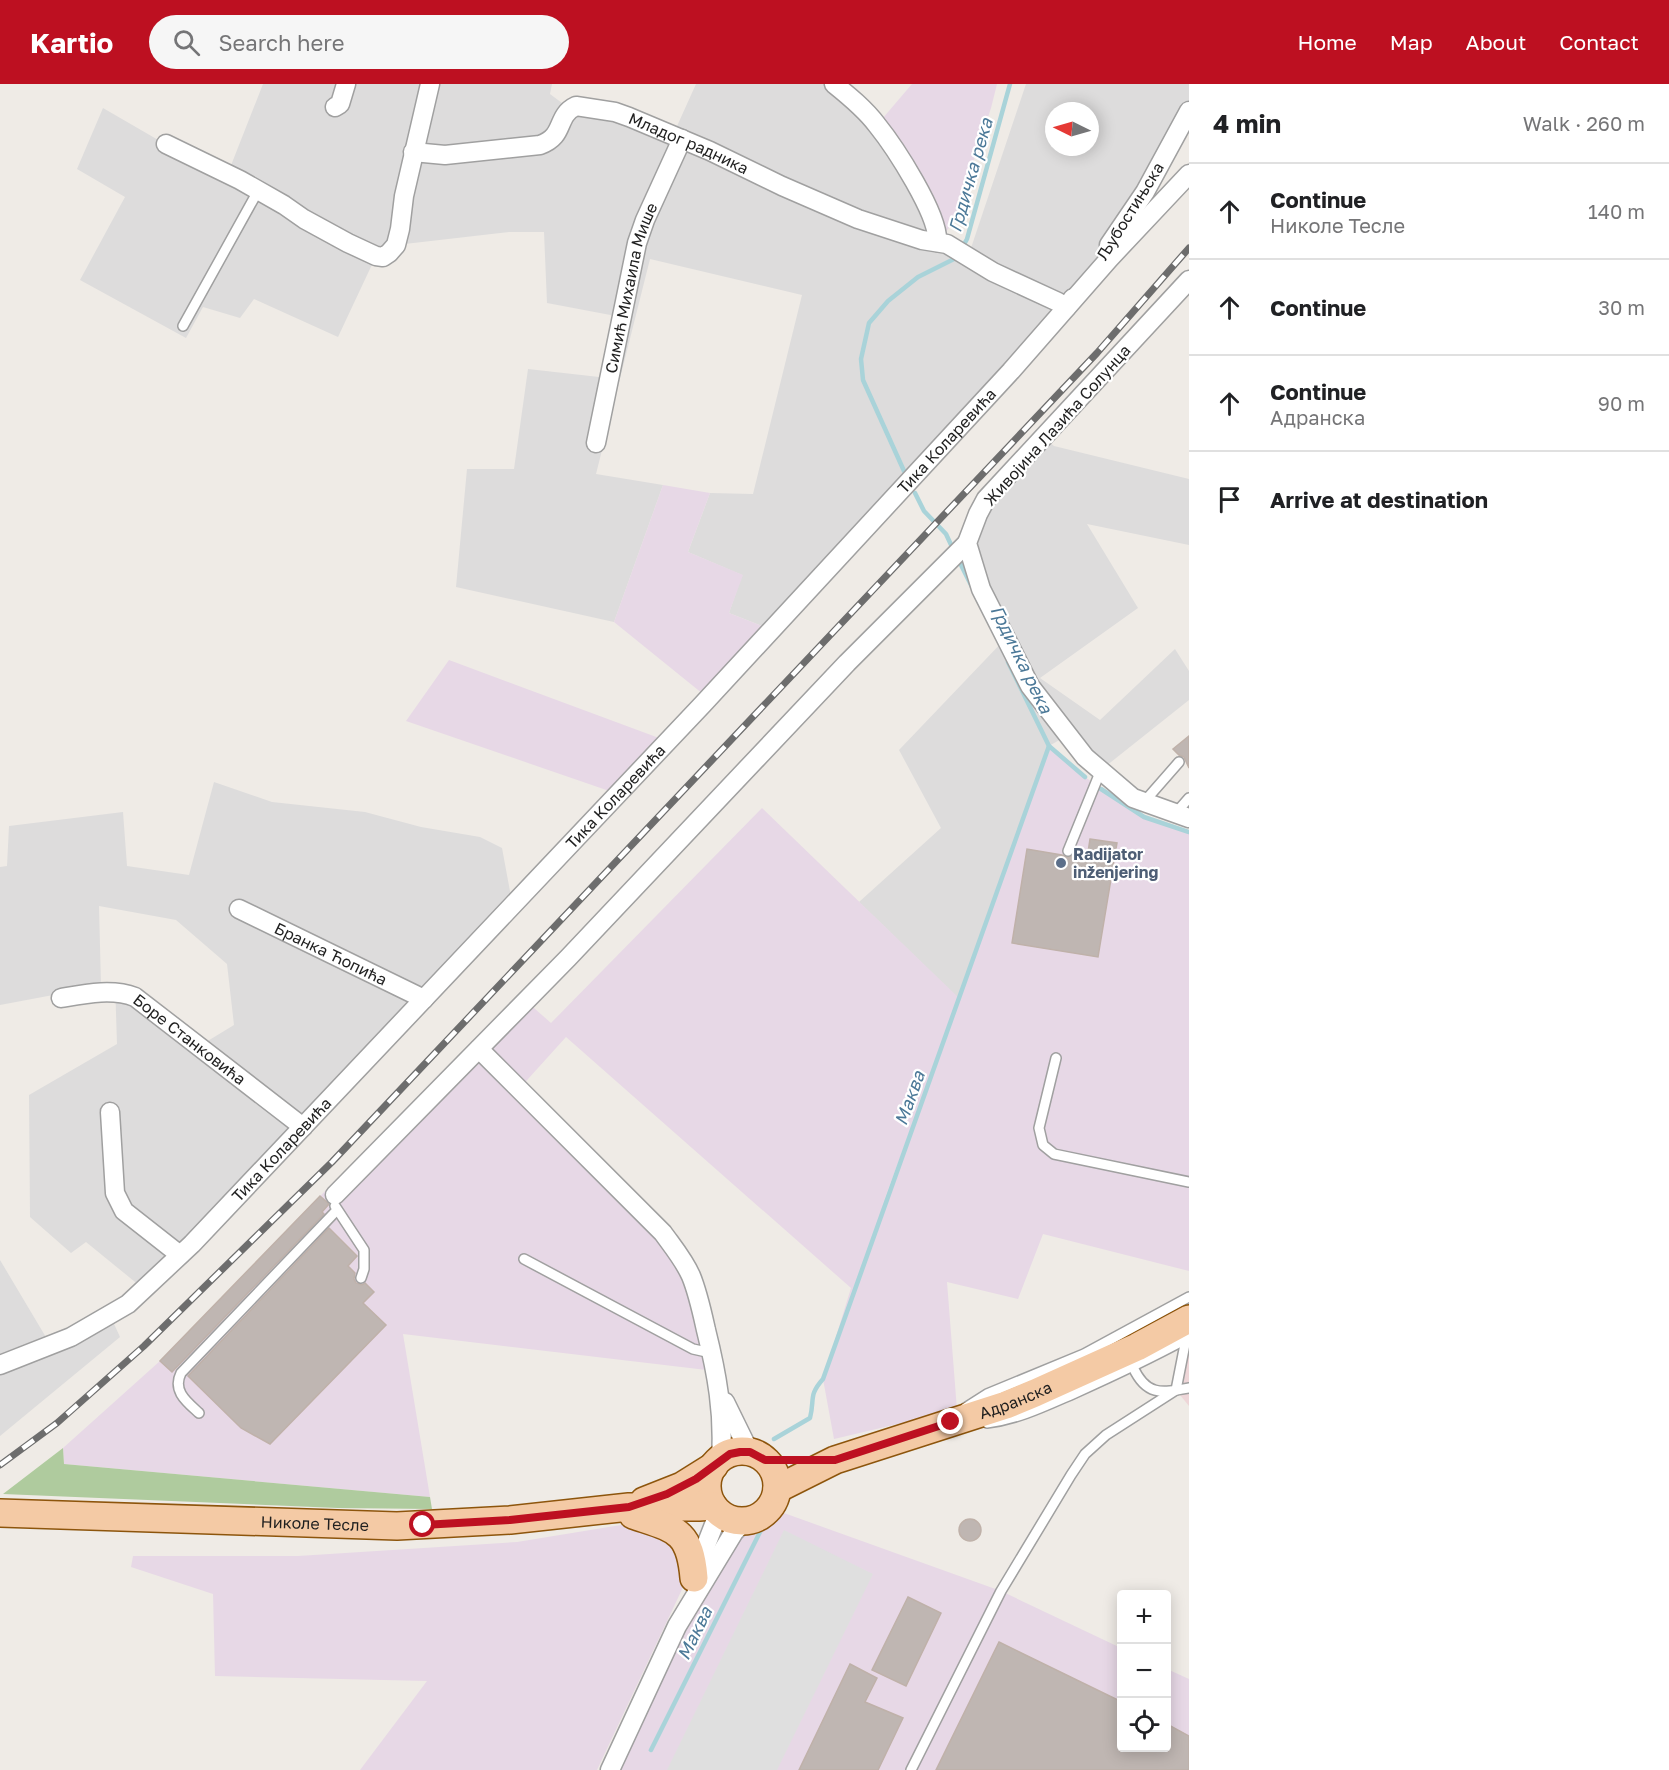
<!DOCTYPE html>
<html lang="en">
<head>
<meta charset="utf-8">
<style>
	:root { --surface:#fff; --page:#f6f6f6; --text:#202124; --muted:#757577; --line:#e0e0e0; --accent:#bd1021 }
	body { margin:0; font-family:"Golos Text",sans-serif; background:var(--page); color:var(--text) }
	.controls { position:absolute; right:18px; bottom:18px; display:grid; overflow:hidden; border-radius:6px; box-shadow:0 3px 15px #0003 }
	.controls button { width:54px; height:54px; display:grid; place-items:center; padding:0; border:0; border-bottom:2px solid var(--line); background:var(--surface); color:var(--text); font:30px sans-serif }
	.compass { position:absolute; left:1045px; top:18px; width:54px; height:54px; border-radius:50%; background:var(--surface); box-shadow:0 3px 15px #0003; rotate:275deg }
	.stop { position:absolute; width:18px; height:18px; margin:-14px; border:4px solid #bd1021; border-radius:50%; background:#fff }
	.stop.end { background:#bd1021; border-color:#fff; box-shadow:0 2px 6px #0008 }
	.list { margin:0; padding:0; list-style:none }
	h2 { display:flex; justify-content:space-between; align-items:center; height:78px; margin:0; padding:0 24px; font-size:26px }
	h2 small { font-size:20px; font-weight:400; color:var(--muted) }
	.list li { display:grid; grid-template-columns:39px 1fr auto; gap:18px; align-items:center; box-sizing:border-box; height:96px; padding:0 24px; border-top:2px solid var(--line) }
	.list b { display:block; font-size:22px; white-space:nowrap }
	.list p { margin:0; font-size:20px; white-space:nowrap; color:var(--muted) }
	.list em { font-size:20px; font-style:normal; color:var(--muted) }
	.icon { flex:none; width:33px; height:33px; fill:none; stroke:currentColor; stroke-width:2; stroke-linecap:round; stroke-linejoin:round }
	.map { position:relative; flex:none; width:1189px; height:1686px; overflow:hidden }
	header { display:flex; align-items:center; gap:36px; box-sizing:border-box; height:84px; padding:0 30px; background:var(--accent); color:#fff }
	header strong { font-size:28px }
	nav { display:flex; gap:33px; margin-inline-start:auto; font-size:21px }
	.search { width:420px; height:54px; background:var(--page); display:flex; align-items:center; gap:15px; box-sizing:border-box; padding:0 21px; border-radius:33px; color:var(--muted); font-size:22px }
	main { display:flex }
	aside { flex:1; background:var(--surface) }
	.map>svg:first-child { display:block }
	.residential { fill:#dddcdc; fill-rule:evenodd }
	.commercial { fill:#eed6d8 }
	.industrial { fill:#e7d8e6; fill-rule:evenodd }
	.forest { fill:#afcb9e }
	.parking { fill:#dfdfdf }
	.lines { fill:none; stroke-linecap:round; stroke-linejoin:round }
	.stream { stroke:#a9d3d9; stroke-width:4.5 }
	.building { fill:#bfb6b2; stroke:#bfb1a9; stroke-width:1.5 }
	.service-casing { stroke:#a0a0a0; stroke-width:12 }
	.minor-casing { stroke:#a0a0a0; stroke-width:21 }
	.primary-casing { stroke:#8d550c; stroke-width:30 }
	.service { stroke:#fff; stroke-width:9 }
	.minor { stroke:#fff; stroke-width:18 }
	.primary { stroke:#f4caa5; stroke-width:27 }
	.rail-casing { stroke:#6d6d6d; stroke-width:7 }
	.rail { stroke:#fff; stroke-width:4.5; stroke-dasharray:14; stroke-linecap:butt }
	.route { stroke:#bd1021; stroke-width:8 }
	.service-dot { fill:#5c6f8a; stroke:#fff; stroke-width:2 }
	.labels { text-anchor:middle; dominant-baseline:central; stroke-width:4.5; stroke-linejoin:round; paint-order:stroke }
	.street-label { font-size:16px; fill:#1f1f1f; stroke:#fff }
	.service-label { font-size:16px; font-weight:bold; fill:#4e5e75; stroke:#fff; text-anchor:start }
	.water-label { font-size:18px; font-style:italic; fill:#4c7998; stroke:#fff }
</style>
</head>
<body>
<header>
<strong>Kartio</strong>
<div class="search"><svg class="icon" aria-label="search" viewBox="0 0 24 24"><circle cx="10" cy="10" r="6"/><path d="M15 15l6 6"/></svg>Search here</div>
<nav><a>Home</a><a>Map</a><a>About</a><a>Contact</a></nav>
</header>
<main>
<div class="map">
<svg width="1189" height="1686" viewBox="0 0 1189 1686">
	<rect width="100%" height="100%" fill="#efebe6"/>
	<!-- residential -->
	<g class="residential">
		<path d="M263,0H552L550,10L570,25L673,51L696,0H832L877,41L937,158L968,173L1026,0H1189V27L1145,108L1066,224L772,546L729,529L742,491L688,468L710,409L753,410L802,211L650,175L596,390L663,401L614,538L456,503L467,385H514L528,285L608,294L621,233L547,219L544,148H509L396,161L376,172L338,253L254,215L240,234L203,223L186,254L80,196L125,113L77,85L103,24L172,64L228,89ZM1054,27H1090V63H1054Z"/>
		<polygon points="1044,354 1054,362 1189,395 1189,461 1087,440 1138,524 1040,594 1100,636 1175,565 1189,587 1189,616 1101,686 1068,651 1049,662 959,915 859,818 941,744 899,666 1006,554 967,459 986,415"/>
		<polygon points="214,698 272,718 365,728 421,743 480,753 502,764 512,818 140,1202 86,1158 71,1169 30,1133 29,1011 117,960 115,898 206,958 234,941 227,880 176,836 99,822 101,902 0,921 0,783 7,782 9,742 123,728 127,782 189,791"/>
		<polygon points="0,1176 50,1260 110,1231 120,1253 0,1352"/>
	</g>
	<!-- commercial -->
	<polygon class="commercial" points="1189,1254 1189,1322 1176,1306"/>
	<!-- industrial -->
	<g class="industrial">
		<polygon points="912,0 997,0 991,24 953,139 937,158 877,41"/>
		<polygon points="663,401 710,409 688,468 743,491 729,529 772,546 618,710 406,637 449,576 659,654 703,610 614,538"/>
		<path d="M1049,662L1081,690L1132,727L1144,733L1189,748V1187L1043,1150L1018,1215L947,1198L957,1326L834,1355L823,1295L851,1204L566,953L519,1005L683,1176L715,1287L403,1250L430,1413L64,1380L63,1364L160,1277L328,1104L335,1111L526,917L551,939L762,724L959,914ZM938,971L917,1033L882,1122Z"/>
		<polygon points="770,1424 1001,1507 1121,1564 1122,1664 1166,1664 1167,1585 1189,1595 1189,1686 610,1686 677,1542 745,1437 755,1435"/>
		<polygon points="644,1435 693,1482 597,1686 360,1686 427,1597 215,1592 213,1510 131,1483 133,1472 298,1472 517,1458 627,1440"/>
	</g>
	<!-- forest -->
	<polygon class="forest" points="63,1364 64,1380 430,1413 432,1425 338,1424 3,1410"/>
	<!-- parking -->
	<polygon class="parking" points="784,1446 873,1490 777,1686 667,1686"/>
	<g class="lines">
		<!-- stream -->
		<g class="stream">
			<polyline points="962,164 967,155 1010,0"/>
			<polyline points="904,387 863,296 861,275 869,239 888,217 918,193 956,174 958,171"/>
			<polyline points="915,409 924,427 946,450 953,465"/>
			<polyline points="958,475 972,503"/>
			<polyline points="1008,578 1049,662 1085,693"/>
			<polyline points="1101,705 1144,733 1189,748"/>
			<path d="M774,1355L810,1334C815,1315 808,1312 823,1295L1049,662"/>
			<polyline points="651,1666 762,1444"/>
		</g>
	</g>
	<!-- building -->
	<g class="building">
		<polygon points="1189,652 1189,684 1184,673 1179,671 1173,665"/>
		<polygon points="1090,755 1117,759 1098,873 1012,859 1027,765 1062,771 1066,773 1072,772 1087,775"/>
		<polygon points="320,1112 329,1120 322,1128 324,1130 172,1288 160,1277"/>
		<polygon points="329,1144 357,1172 348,1182 355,1189 354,1195 356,1199 362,1201 365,1199 374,1208 363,1219 386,1241 270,1360 241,1344 188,1292"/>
		<circle cx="970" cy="1446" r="11"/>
		<polygon points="908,1513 941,1529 906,1602 872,1586"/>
		<polygon points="999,1558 1122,1618 1122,1664 1167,1664 1167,1640 1189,1652 1189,1686 936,1686"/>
		<polygon points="850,1580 877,1594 865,1618 903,1634 878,1686 799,1686"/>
	</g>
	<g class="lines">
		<!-- service casing -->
		<g class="service-casing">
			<g id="service">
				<polyline points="183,242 258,107"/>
				<polyline points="1144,718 1179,678"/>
				<polyline points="1175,730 1189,714"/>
				<polyline points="1068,767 1101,686"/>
				<polyline points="1056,974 1039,1044 1043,1061 1054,1070 1189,1098"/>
				<polyline points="335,1122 364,1166 364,1185 361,1194"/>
				<polyline points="524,1175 693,1265 711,1269"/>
				<path d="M1133,1283C1146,1312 1161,1309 1189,1304"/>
				<polyline points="965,1324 987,1310 1084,1270 1189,1213"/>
				<path d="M199,1329C187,1318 172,1307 181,1289L337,1126"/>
				<path d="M987,1339C1019,1335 1045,1322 1075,1309C1113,1292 1151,1274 1188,1254"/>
				<polyline points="911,1686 1001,1507 1071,1391 1085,1370 1106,1351 1176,1306 1186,1255"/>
			</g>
		</g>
		<!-- minor casing -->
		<g class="minor-casing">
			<g id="minor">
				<path d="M834,0C849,12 865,25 877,41C894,62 940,132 937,158"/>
				<polyline points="335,23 340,20 346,0"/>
				<polyline points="166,60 240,96 284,121 304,135 348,159 376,172 383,173 389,169 396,161 400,145 404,112 430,0"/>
				<path id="s1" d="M413,68L445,71L540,61C566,52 555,32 576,22L615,28L629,33L710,67L782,102L858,135L922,156L947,160L993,188L1058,218L1066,224L1073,214"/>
				<polyline points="1109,161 1145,108 1189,27"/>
				<polyline points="1189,196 986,415 978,430 967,459 981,505 1030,602 1085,673 1133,714 1189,734"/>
				<path id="s2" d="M596,359L637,159L645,136L682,55"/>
				<path id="s3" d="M239,825L424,915"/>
				<path id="s4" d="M61,914C84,910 112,904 135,913L303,1043"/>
				<path d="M479,965L663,1149C673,1163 684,1176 691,1192C698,1209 702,1228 706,1246C717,1290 724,1329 721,1375"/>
				<polyline points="110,1028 115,1109 124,1127 180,1171"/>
				<polyline points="335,1111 568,874 847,579 967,459"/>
				<path id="s5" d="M0,1281L71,1253L128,1220L192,1160L703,620L1011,287L1109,175L1189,90"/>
				<polyline points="725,1318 750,1369"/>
				<polyline points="695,1489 719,1428"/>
				<polyline points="610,1686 677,1542 734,1448 745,1437"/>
			</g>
		</g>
		<!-- primary casing -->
		<g class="primary-casing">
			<g id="primary">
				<circle cx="742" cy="1402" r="35"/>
				<path id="s6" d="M777,1405L835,1376L1006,1321L1035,1309L1137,1263L1189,1235"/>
				<polyline points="644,1417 682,1402 714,1382"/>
				<path id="s7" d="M0,1429L397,1442L510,1436L629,1423H699L713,1422"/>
				<path d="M633,1431C674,1445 690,1445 694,1494"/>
			</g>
		</g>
		<!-- service -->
		<use href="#service" class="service"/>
		<!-- minor -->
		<use href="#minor" class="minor"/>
		<!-- primary -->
		<use href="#primary" class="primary"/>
		<!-- rail casing -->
		<g class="rail-casing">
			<polyline id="rail" points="0,1381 57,1339 144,1262 332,1078 1097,269 1189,164"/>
		</g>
		<!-- rail -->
		<use href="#rail" class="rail"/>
	</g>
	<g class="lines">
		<!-- route -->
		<polyline class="route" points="423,1441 510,1436 629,1423 667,1410 696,1395 730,1370 740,1368 750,1368 765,1376 835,1376 951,1338"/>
	</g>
	<!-- markers -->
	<circle class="service-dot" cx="1061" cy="779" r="6"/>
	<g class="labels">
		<!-- street labels -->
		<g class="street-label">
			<text stroke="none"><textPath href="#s1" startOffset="302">Младог радника</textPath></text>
			<text transform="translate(1130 127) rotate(-58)">Љубостињска</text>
			<text stroke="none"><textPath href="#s2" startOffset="159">Симић Михаила Мише</textPath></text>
			<text transform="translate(1057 341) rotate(-48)">Живојина Лазића Солунца</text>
			<text stroke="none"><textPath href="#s5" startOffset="1332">Тика Коларевића</textPath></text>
			<text stroke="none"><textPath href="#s5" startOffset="846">Тика Коларевића</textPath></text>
			<text stroke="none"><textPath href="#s3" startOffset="102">Бранка Ћопића</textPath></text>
			<text stroke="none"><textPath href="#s4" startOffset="144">Боре Станковића</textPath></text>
			<text stroke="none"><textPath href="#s5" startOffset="360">Тика Коларевића</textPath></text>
			<text stroke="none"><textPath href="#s6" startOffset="255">Адранска</textPath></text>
			<text stroke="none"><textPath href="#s7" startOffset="315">Николе Тесле</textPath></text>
		</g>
		<!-- service labels -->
		<g class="service-label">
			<text x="1073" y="770">Radijator<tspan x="1073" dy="18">inženjering</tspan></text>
		</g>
		<!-- water labels -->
		<g class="water-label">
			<text transform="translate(970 91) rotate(-74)">Грдичка река</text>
			<text transform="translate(1022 575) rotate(64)">Грдичка река</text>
			<text transform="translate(909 1014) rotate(-70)">Маква</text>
			<text transform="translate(694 1549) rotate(-64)">Маква</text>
		</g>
	</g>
</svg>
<div class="controls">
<button>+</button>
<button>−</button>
<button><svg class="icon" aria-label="locate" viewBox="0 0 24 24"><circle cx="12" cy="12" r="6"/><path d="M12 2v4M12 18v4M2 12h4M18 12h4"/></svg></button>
</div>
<svg class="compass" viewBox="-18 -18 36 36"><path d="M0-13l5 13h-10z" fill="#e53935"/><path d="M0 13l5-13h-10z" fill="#757577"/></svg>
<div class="stop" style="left:423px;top:1441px"></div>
<div class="stop end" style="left:951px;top:1338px"></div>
</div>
<aside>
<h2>4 min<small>Walk · 260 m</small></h2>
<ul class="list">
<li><svg class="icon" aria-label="ahead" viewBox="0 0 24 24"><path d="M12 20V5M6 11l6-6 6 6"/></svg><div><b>Continue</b><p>Николе Тесле</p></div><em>140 m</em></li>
<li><svg class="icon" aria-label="ahead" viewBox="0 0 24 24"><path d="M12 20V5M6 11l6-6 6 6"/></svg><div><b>Continue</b></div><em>30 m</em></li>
<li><svg class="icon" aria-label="ahead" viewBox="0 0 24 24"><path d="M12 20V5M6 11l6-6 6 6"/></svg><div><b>Continue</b><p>Адранска</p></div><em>90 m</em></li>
<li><svg class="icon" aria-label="arrive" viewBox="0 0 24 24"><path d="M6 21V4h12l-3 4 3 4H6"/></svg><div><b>Arrive at destination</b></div></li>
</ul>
</aside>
</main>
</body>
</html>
